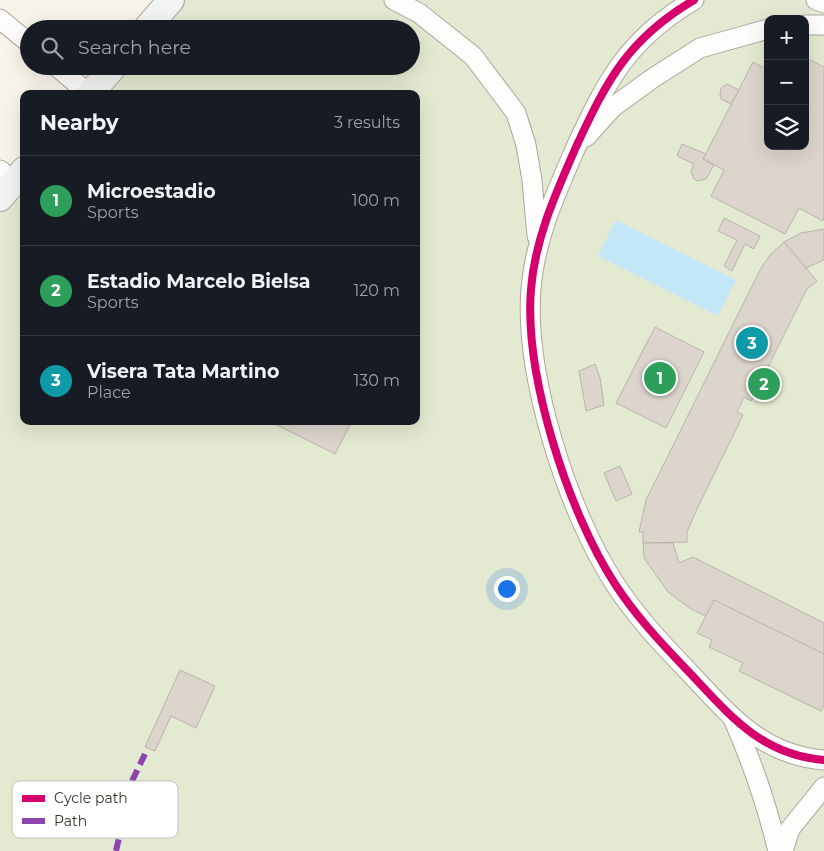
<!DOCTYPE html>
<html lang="en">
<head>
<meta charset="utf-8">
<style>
	:root { --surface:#171b24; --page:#242831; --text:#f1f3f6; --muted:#9ea1a6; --line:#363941; --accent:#7b766b }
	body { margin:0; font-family:Montserrat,sans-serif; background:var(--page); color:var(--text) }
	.controls { position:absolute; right:15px; top:15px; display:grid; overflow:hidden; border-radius:10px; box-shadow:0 5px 20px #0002 }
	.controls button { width:45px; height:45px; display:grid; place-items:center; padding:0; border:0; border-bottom:1px solid var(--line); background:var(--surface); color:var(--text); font:25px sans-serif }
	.you { position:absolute; left:506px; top:588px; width:18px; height:18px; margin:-12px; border:4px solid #fff; border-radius:50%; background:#1a73e8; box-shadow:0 0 0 8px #1a73e833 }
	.badge { display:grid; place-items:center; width:32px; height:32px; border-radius:50%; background:var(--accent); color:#fff; font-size:16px; font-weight:700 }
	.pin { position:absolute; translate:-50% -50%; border:2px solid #fff; box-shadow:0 1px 5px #0006 }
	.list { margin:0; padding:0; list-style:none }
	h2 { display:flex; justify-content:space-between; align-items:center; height:65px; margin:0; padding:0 20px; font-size:21px }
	h2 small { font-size:16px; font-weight:400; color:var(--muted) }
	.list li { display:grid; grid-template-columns:32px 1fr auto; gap:15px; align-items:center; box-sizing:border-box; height:90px; padding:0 20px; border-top:1px solid var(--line) }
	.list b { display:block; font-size:19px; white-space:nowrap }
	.list p { margin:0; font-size:16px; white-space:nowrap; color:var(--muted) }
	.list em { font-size:16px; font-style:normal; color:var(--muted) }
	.icon { flex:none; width:28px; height:28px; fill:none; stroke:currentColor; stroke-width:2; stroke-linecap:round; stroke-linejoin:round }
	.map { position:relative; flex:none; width:824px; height:851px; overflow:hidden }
	.search { position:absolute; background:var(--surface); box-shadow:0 5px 20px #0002; left:20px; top:20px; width:400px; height:55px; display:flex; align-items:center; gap:12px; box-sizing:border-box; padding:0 18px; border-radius:28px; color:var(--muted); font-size:19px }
	.panel { position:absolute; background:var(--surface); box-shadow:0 5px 20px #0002; left:20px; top:90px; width:400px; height:335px; border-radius:10px }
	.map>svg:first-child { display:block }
	.green { fill:#e4ead1; fill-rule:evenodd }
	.water { fill:#c3e7f7 }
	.building { fill:#dcd5cc; stroke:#bab3ab }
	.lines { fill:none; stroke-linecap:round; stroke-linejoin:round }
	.street-casing { stroke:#aaa69d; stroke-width:21 }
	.secondary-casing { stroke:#aaa69d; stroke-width:28 }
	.street { stroke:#fefdfc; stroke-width:19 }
	.secondary { stroke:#f2f4f1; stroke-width:26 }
	.quiet { stroke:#8e44ad; stroke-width:6; stroke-dasharray:12 6; stroke-linecap:butt }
	.cycleway-casing { stroke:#fff; stroke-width:11 }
	.cycleway { stroke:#d6006c; stroke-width:8 }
	.key { fill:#fff; stroke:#c3c2be; stroke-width:1 }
	.key-label { font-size:14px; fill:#373226 }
</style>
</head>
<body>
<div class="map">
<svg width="824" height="851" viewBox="0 0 824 851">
	<rect width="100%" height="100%" fill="#f8f4ea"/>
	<!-- green -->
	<path class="green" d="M171,0H824V851H0V198L24,170V421H416V94H90L114,66H411V29H146ZM768,19H805V146H768Z"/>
	<!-- water -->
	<polygon class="water" points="616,220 736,280 718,316 598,256"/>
	<!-- building -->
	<g class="building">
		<polygon points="805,57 824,67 824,218 823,221 799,208 785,234 711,196 724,170 703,159 753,62 768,70 768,146 805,146"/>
		<polygon points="727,84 739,90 731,104 721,99 720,95 721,88"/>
		<polygon points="682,144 706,154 703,159 714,165 706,179 698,181 694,179 691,171 694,164 677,156"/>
		<polygon points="724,218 760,236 754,249 745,244 732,271 724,266 737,240 718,231"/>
		<polygon points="824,229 824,260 806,268 784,242 801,233"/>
		<polygon points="784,242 817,281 807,289 751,401 744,397 737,412 743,415 697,509 687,532 687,542 643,543 643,532 639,532 646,500 761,268 770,255"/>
		<polygon points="655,327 704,352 666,428 616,403"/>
		<polygon points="595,364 600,378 604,405 586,411 579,371"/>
		<polygon points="269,421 352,421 335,454"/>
		<polygon points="620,466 632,494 616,501 604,473"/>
		<polygon points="643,543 673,543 679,563 693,557 824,623 824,675 691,609 668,592 644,558"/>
		<polygon points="714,600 824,654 824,705 821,711 739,671 743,663 709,647 712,640 697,633"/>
		<polygon points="180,670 215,686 196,728 171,716 155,751 145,747"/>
	</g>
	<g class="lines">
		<!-- street casing -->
		<g class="street-casing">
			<g id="street">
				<polyline points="394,0 419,13 473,56 516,113 526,145 532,180 537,236"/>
				<path d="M694,0C628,39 607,80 576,147C556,193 535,238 531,289C524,375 568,512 615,584C635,615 661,643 687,670C728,713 760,755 824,760"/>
				<polyline points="816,0 824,3"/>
				<polyline points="0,19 29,43"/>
				<polyline points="805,25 824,25"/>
				<polyline points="56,66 89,94"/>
				<polyline points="586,137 613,107 653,78 700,48 768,29"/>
				<polyline points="0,170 14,182"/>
				<path d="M734,721C753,764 767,806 778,851"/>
				<polyline points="783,851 790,829 824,787"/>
			</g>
		</g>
		<!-- secondary casing -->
		<g class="secondary-casing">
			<g id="secondary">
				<polyline points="146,29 171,0"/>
				<polyline points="90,94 114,66"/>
				<polyline points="0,198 24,170"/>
			</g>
		</g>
		<!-- street -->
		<use href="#street" class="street"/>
		<!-- secondary -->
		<use href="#secondary" class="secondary"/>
		<!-- quiet -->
		<polyline class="quiet" points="116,851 132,781 145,754"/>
		<!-- cycleway casing -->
		<g class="cycleway-casing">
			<path id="cycleway" d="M694,0C628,39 607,80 576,147C556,193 535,238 531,289C524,375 568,512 615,584C635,615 661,643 687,670C728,713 760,755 824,760"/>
		</g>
		<!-- cycleway -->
		<use href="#cycleway" class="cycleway"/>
	</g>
	<!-- legend -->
	<rect x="12" y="781" width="166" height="57" rx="8" class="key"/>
	<rect x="22" y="795" width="23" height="7" fill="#d6006c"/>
	<rect x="22" y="818" width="23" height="6" fill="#8e44ad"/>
	<g class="key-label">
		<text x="54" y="803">Cycle path</text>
		<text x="54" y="826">Path</text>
	</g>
</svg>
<div class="controls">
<button>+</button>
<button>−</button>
<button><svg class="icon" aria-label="layers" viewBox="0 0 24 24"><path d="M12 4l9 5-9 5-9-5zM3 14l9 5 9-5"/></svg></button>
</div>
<div class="you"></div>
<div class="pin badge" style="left:660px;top:378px;background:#2e9e5b">1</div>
<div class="pin badge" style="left:764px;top:384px;background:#2e9e5b">2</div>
<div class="pin badge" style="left:752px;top:343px;background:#0f9aa8">3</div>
<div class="search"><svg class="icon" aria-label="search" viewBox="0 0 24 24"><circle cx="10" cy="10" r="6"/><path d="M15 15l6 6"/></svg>Search here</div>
<section class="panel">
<h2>Nearby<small>3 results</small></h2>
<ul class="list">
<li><span class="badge" style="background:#2e9e5b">1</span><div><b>Microestadio</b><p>Sports</p></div><em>100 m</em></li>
<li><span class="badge" style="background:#2e9e5b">2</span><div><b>Estadio Marcelo Bielsa</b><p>Sports</p></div><em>120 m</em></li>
<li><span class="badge" style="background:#0f9aa8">3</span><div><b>Visera Tata Martino</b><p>Place</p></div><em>130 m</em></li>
</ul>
</section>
</div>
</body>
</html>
